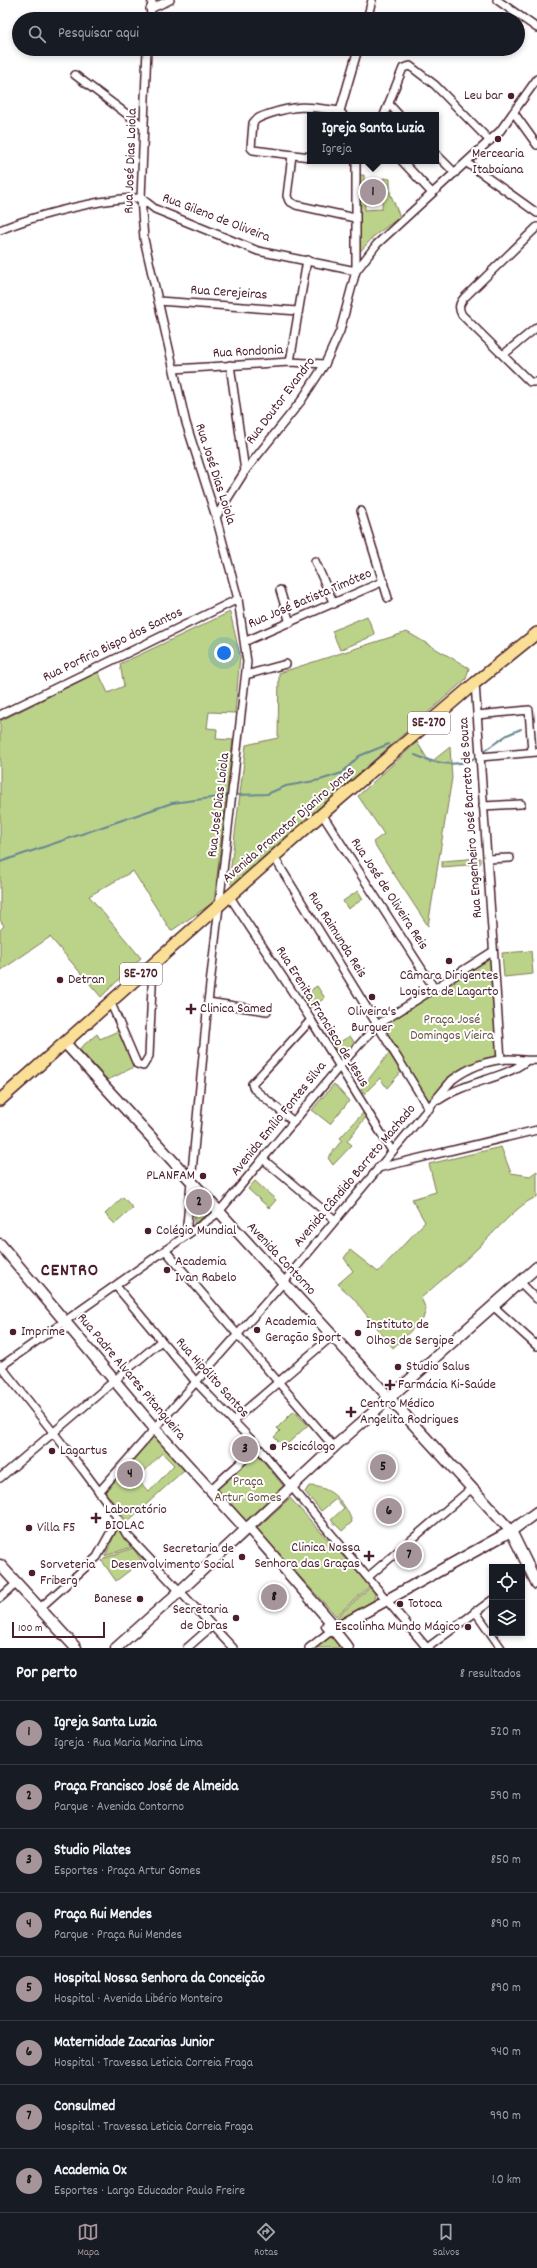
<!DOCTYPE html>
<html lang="pt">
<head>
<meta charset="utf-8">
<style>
	:root { --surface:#171b24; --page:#242831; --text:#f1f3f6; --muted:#9ea1a6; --line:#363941; --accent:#a6949b }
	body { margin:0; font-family:Dekko,sans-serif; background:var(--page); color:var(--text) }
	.controls { position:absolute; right:12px; bottom:12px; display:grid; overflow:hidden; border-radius:0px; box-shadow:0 2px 6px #0003 }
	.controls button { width:36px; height:36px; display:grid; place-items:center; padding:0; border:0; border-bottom:1px solid var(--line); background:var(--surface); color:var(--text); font:20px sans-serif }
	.scale { position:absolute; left:12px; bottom:10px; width:93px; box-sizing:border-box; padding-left:4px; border:2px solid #4a1f2b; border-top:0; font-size:11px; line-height:14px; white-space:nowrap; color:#4a1f2b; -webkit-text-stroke:3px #fff; paint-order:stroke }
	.you { position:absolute; left:224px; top:653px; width:14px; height:14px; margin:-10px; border:3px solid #fff; border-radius:50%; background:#1a73e8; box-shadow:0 0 0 6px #1a73e833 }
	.badge { display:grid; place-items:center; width:26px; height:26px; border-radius:50%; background:var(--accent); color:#111; font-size:13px; font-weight:700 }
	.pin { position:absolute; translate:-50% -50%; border:2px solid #fff; box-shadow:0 1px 4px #0006 }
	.popup { position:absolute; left:307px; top:112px; width:132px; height:52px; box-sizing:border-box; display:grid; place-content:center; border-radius:0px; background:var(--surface); filter:drop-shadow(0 1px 3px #0005); font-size:13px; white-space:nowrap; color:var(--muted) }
	.popup b { font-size:15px; color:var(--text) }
	.popup::after { content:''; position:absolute; left:50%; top:100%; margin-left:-8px; border:8px solid transparent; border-top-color:var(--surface) }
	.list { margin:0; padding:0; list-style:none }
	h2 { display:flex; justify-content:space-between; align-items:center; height:52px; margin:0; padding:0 16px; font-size:17px }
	h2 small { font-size:13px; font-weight:400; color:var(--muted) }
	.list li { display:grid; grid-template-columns:26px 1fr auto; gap:12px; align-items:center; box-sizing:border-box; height:64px; padding:0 16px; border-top:1px solid var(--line) }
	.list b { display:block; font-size:15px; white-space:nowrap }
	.list p { margin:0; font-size:13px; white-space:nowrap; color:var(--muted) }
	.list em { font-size:13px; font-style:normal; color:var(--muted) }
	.icon { flex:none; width:22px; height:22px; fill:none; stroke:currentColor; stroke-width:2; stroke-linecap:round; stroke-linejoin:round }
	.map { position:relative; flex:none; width:537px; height:1648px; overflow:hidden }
	.search { position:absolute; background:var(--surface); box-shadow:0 2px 6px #0003; left:12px; right:12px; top:12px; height:44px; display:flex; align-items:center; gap:10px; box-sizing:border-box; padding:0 14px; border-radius:22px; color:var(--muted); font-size:15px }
	.sheet { height:564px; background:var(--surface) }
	nav { display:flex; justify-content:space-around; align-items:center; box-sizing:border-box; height:56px; border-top:1px solid var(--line); background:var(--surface); font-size:11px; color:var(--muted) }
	nav a { display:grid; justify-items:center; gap:2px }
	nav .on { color:var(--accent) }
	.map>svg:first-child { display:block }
	.green { fill:#bbd389; stroke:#82795a; fill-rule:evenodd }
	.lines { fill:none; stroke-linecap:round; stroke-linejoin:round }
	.stream { stroke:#688793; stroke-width:2 }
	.street-casing { stroke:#4a1f2b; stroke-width:10 }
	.secondary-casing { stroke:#4a1f2b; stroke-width:13 }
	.primary-casing { stroke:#4a1f2b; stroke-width:14 }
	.street { stroke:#fff; stroke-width:7 }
	.secondary { stroke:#fff; stroke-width:10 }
	.primary { stroke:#fadf96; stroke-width:11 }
	.poi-dot { fill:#4a1f2b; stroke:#fff; stroke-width:1.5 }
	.labels { text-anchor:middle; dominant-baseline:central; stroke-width:4; stroke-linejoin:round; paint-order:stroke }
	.shield { fill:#fff; stroke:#80626b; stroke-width:1 }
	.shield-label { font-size:13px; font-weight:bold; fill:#4a1f2b }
	.poi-label { font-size:14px; fill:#4a1f2b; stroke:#fff; text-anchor:start }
	.street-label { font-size:14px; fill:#4a1f2b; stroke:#fff }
	.park-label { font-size:14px; fill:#6c5547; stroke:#fff }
	.district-label { font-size:18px; font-weight:bold; letter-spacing:1px; fill:#4a1f2b; stroke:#fff }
</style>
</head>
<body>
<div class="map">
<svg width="537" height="1648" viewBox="0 0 537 1648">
	<rect width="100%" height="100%" fill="#fff"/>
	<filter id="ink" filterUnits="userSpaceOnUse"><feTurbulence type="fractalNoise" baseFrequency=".025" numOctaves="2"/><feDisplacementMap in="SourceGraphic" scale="8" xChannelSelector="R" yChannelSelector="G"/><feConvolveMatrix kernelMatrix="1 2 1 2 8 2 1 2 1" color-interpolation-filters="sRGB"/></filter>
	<g filter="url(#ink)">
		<!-- green -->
		<g class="green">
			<polygon points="360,175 364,175 365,210 382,209 383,178 390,179 390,193 400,217 374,236 358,254 357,225"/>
			<polygon points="230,612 240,656 235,713 209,712 207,728 217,729 216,739 233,740 214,902 171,931 133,871 89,896 141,958 101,997 50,937 0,971 0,930 4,926 0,920 0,721 98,672 108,693 124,686 120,664"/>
			<polygon points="367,616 375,635 340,650 332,631"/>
			<polygon points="407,632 469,668 466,679 233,885 229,882 246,745 278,738 279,673"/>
			<polygon points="417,742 430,763 450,747 452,778 428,926 373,842 384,834 358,796"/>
			<polygon points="480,858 480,864 442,867 442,861"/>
			<polygon points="358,891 363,899 348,909 343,901"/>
			<polygon points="531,951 533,974 504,977 502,953"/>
			<path d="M490,958L497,1059C458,1063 451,1077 430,1107L380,1026Z"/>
			<polygon points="317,986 325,998 307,1010 299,998"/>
			<polygon points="118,1031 136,1066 108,1080 79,1049 97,1034 100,1039"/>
			<polygon points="350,1036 354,1042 341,1058 333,1046"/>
			<polygon points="389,1053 401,1072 387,1088 380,1078 364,1094 361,1089"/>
			<polygon points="334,1084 349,1101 330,1124 312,1110"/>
			<polygon points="363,1113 366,1117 347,1141 352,1145 333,1165 328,1158 342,1140 340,1138"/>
			<path d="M501,1147L511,1173L530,1176L537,1171V1197C520,1202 493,1234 479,1247C461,1265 440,1281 421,1298L426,1309L423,1319L393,1348L353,1298L338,1284L353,1271L344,1258L350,1250L378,1272L425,1222L412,1199L436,1192L429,1164Z"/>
			<polygon points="255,1181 276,1200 269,1208 248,1189"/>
			<polygon points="195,1193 213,1211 194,1224"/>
			<polygon points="123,1197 133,1208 115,1224 105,1214"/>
			<polygon points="294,1411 308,1425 284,1447 274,1437 280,1431 277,1428"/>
			<path d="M154,1434L184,1470L127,1522L104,1491ZM162,1453L174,1465L149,1492L137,1479Z"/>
			<polygon points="256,1452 285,1488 248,1523 214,1489"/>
			<path d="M309,1486C331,1486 346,1503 352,1522L342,1531L331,1520L344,1508L336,1499L321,1511L305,1492Z"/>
			<polygon points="290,1498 370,1586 336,1616 256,1529"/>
			<polygon points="120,1528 131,1547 105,1556 117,1529"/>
			<polygon points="133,1548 142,1561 116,1581 102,1561 105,1558"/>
			<polygon points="371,1587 375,1594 372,1607 341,1623 337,1617"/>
			<polygon points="333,1633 345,1648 314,1648"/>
		</g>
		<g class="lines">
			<!-- stream -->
			<g class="stream">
				<polyline points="484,751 507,735 521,729"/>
				<path d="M415,755C433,763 456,768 475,758"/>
				<polyline points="0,862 172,803 235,795 267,794 286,786 320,780 342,773 359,756 389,744"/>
			</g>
			<!-- street casing -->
			<g class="street-casing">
				<g id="street">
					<polyline points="497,0 537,28"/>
					<polyline points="150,9 170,0"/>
					<polyline points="150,19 152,0"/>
					<polyline points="367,19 372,0"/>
					<polyline points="147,49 141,198 144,239 186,423 216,517 238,599 247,662 208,1002 186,1235"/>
					<polyline points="75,75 144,127"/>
					<polyline points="389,104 399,115"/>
					<polyline points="514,113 537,145"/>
					<polyline points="343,115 340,111 358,49"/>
					<polyline points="384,115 403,68 410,66 435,85 490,141"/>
					<polyline points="436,154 455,173"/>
					<polyline points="292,155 287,196 289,201 296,205 355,218"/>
					<path d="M310,157L253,150L251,148L253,123C256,118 263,116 269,114C300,104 309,107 340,111"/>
					<polyline points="402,161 432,193"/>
					<polyline points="467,163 537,213"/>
					<polyline points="141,198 155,209 258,251 356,271 356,161"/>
					<path d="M537,227L464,298C459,304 458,308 462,315L530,382H537"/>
					<path d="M0,230C33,216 106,197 141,198"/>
					<polyline points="158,301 298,311"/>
					<polyline points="503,355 537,327"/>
					<polyline points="290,362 307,260"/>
					<polyline points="230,365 245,471"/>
					<polyline points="174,369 290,362 325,364"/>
					<polyline points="361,511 388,598"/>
					<polyline points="216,517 245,471 301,401 325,364 340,331 356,271 377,244 500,131 537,79"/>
					<polyline points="315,561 334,604"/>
					<polyline points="280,590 290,623"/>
					<polyline points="246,641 384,581"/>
					<polyline points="246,675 286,664"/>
					<polyline points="475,683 501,1060"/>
					<polyline points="0,715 238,599"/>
					<polyline points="477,715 529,710 532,752"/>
					<polyline points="480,757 537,752"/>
					<polyline points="483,806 521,804"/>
					<polyline points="322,814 434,988"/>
					<polyline points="274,857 429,1109"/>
					<polyline points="487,859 510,858"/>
					<polyline points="230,897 311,1020 392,1151"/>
					<polyline points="110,1001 137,1064 143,1066 149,1056 153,964"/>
					<polyline points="208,1002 267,1011"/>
					<path d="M439,1100C466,1081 501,1080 525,1062"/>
					<polyline points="294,1122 254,1089 252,1084 311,1020"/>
					<polyline points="264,1160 334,1219"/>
					<polyline points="378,1168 537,1130"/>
					<polyline points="165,1250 334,1447"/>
					<polyline points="520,1282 537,1299"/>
					<polyline points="116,1286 196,1382 258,1447 427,1648"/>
					<polyline points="493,1306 537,1346"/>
					<polyline points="0,1365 83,1470 112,1509 127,1535 233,1648"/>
					<polyline points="0,1367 218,1213 339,1067 377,1025 492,952"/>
					<polyline points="233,1421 332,1336"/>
					<polyline points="0,1478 161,1341"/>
					<polyline points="211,1489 258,1447"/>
					<path d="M99,1492L283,1283L452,1080C469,1067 487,1060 509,1059C519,1059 527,1061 537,1060"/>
					<polyline points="368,1577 472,1488"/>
					<polyline points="0,1598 17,1583"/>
					<polyline points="40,1608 97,1557 118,1519"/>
					<polyline points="475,1611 501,1648"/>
					<polyline points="187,1648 212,1626"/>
					<polyline points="309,1648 331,1631"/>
					<polyline points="427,1648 492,1600"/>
				</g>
			</g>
			<!-- secondary casing -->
			<g class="secondary-casing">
				<g id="secondary">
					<polyline points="65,1043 511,1531 537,1584"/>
					<polyline points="0,1244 155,1429 243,1526 249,1528 336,1628"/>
					<polyline points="0,1565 76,1648"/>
					<polyline points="327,1626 336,1633 348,1648"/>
					<polyline points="331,1631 511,1531 537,1512"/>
					<polyline points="116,1648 180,1591 334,1447 537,1267"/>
				</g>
			</g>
			<!-- primary casing -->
			<g class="primary-casing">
				<polyline id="primary" points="0,1100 322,814 475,683 537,633"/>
			</g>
			<!-- street -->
			<use href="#street" class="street"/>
			<!-- secondary -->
			<use href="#secondary" class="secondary"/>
			<!-- primary -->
			<use href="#primary" class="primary"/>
		</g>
	</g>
	<!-- markers -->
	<g class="poi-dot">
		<circle cx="511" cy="96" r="4"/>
		<circle cx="498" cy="139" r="4"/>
		<circle cx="449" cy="961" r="4"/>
		<circle cx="60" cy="980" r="4"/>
		<circle cx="372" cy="997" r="4"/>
		<path d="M189 1003h4v4h4v4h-4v4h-4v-4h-4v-4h4z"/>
		<circle cx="203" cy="1176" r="4"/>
		<circle cx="148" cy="1231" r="4"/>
		<circle cx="167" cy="1270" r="4"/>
		<circle cx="257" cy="1330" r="4"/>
		<circle cx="13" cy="1332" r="4"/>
		<circle cx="358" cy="1333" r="4"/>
		<circle cx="398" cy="1367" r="4"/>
		<path d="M388 1379h4v4h4v4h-4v4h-4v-4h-4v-4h4z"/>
		<path d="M349 1406h4v4h4v4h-4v4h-4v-4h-4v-4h4z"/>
		<circle cx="273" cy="1447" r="4"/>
		<circle cx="52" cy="1451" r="4"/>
		<path d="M94 1512h4v4h4v4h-4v4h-4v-4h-4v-4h4z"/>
		<circle cx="29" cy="1528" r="4"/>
		<path d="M367 1550h4v4h4v4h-4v4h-4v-4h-4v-4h4z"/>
		<circle cx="242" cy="1557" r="4"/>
		<circle cx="32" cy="1573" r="4"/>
		<circle cx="140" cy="1599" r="4"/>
		<circle cx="400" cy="1604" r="4"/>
		<circle cx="236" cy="1618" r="4"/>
		<circle cx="468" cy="1627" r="4"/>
	</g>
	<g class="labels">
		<!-- shield labels -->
		<g class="shield">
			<rect x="408" y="712" width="42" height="22" rx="3"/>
			<rect x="120" y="963" width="42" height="22" rx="3"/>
		</g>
		<g class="shield-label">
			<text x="429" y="723">SE-270</text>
			<text x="141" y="974">SE-270</text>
		</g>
		<!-- poi labels -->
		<g class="poi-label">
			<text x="503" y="96" text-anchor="end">Leu bar</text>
			<text x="498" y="154" text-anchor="middle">Mercearia<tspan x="498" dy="16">Itabaiana</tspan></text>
			<text x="449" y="976" text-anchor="middle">Câmara Dirigentes<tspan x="449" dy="16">Logista de Lagarto</tspan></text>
			<text x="68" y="980">Detran</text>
			<text x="200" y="1009">Clinica Samed</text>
			<text x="372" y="1012" text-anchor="middle">Oliveira's<tspan x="372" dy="16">Burguer</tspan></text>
			<text x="195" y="1176" text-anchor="end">PLANFAM</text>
			<text x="156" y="1231">Colégio Mundial</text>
			<text x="175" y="1262">Academia<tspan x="175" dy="16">Ivan Rabelo</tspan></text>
			<text x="265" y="1322">Academia<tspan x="265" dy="16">Geração Sport</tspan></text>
			<text x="366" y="1325">Instituto de<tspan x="366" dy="16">Olhos de Sergipe</tspan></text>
			<text x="21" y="1332">Imprime</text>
			<text x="406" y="1367">Studio Salus</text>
			<text x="398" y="1385">Farmácia Ki-Saúde</text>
			<text x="360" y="1404">Centro Médico<tspan x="360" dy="16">Angelita Rodrigues</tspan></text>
			<text x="281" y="1447">Pscicólogo</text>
			<text x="60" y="1451">Lagartus</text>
			<text x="105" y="1510">Laboratório<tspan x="105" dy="16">BIOLAC</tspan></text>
			<text x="37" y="1528">Villa F5</text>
			<text x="360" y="1548" text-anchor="end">Clinica Nossa<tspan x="360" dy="16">Senhora das Graças</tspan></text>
			<text x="234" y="1549" text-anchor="end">Secretaria de<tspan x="234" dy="16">Desenvolvimento Social</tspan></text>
			<text x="40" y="1565">Sorveteria<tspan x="40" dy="16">Friberg</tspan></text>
			<text x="132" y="1599" text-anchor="end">Banese</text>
			<text x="408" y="1604">Totoca</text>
			<text x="228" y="1610" text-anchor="end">Secretaria<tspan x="228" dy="16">de Obras</tspan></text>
			<text x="460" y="1627" text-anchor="end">Escolinha Mundo Mágico</text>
		</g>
		<!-- street labels -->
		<g class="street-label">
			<text transform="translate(131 161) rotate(-88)">Rua José Dias Loiola</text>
			<text transform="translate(216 218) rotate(21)">Rua Gileno de Oliveira</text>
			<text transform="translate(229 293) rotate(4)">Rua Cerejeiras</text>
			<text transform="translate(248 352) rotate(-3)">Rua Rondonia</text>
			<text transform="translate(281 401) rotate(-53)">Rua Doutor Evandro</text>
			<text transform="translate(215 474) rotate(72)">Rua José Dias Loiola</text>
			<text transform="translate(310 599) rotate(-23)">Rua José Batista Timóteo</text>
			<text transform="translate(113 645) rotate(-26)">Rua Porfirio Bispo dos Santos</text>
			<text transform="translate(219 805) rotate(-83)">Rua José Dias Loiola</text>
			<text transform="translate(471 818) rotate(-94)">Rua Engenheiro José Barreto de Souza</text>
			<text transform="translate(289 825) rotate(-41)">Avenida Promotor Djaniro Jonas</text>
			<text transform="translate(389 894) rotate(57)">Rua José de Oliveira Reis</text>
			<text transform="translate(337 935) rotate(58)">Rua Raimunda Reis</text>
			<text transform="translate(322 1017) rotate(58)">Rua Erenita Francisco de Jesus</text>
			<text transform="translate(279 1119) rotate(-51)">Avenida Emílio Fontes Silva</text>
			<text transform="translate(355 1176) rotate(-50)">Avenida Cândido Barreto Machado</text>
			<text transform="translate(281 1259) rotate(47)">Avenida Contorno</text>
			<text transform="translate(131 1377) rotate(50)">Rua Padre Alvares Pitangueira</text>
			<text transform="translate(212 1378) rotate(48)">Rua Hipólito Santos</text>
		</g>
		<!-- park labels -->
		<g class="park-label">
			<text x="452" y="1020">Praça José<tspan x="452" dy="16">Domingos Vieira</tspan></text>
			<text x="248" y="1482">Praça<tspan x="248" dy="16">Artur Gomes</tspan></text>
		</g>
		<!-- district labels -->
		<g class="district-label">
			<text x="70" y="1271">CENTRO</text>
		</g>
	</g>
</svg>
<div class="controls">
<button><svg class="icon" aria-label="locate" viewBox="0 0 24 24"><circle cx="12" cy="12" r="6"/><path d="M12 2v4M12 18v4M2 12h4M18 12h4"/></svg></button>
<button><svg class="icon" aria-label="layers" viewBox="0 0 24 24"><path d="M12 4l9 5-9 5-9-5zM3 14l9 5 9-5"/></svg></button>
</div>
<div class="scale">100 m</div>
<div class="you"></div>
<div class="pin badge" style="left:373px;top:192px">1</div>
<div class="popup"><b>Igreja Santa Luzia</b>Igreja</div>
<div class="pin badge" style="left:199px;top:1202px">2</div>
<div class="pin badge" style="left:245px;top:1449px">3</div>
<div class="pin badge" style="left:130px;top:1474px">4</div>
<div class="pin badge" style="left:383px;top:1467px">5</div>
<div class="pin badge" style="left:389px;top:1511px">6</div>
<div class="pin badge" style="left:409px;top:1555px">7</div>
<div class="pin badge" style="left:274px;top:1597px">8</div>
<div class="search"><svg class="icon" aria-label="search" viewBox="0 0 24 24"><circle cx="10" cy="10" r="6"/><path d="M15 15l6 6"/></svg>Pesquisar aqui</div>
</div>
<section class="sheet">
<h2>Por perto<small>8 resultados</small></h2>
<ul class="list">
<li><span class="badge">1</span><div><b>Igreja Santa Luzia</b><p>Igreja · Rua Maria Marina Lima</p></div><em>520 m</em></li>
<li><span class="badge">2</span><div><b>Praça Francisco José de Almeida</b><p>Parque · Avenida Contorno</p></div><em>590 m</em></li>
<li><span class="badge">3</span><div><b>Studio Pilates</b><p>Esportes · Praça Artur Gomes</p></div><em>850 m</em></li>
<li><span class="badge">4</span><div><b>Praça Rui Mendes</b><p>Parque · Praça Rui Mendes</p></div><em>890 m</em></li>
<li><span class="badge">5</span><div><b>Hospital Nossa Senhora da Conceição</b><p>Hospital · Avenida Libério Monteiro</p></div><em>890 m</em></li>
<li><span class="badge">6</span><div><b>Maternidade Zacarias Junior</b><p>Hospital · Travessa Leticia Correia Fraga</p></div><em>940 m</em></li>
<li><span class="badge">7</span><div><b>Consulmed</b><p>Hospital · Travessa Leticia Correia Fraga</p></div><em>990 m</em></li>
<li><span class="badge">8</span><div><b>Academia Ox</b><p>Esportes · Largo Educador Paulo Freire</p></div><em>1.0 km</em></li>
</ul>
</section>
<nav>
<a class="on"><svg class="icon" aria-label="map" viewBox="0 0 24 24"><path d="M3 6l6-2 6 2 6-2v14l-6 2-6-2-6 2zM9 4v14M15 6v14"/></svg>Mapa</a>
<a><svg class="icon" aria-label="directions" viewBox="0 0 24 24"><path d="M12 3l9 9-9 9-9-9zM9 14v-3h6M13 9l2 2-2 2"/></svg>Rotas</a>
<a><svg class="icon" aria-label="saved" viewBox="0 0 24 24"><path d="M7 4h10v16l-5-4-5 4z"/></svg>Salvos</a>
</nav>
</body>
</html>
